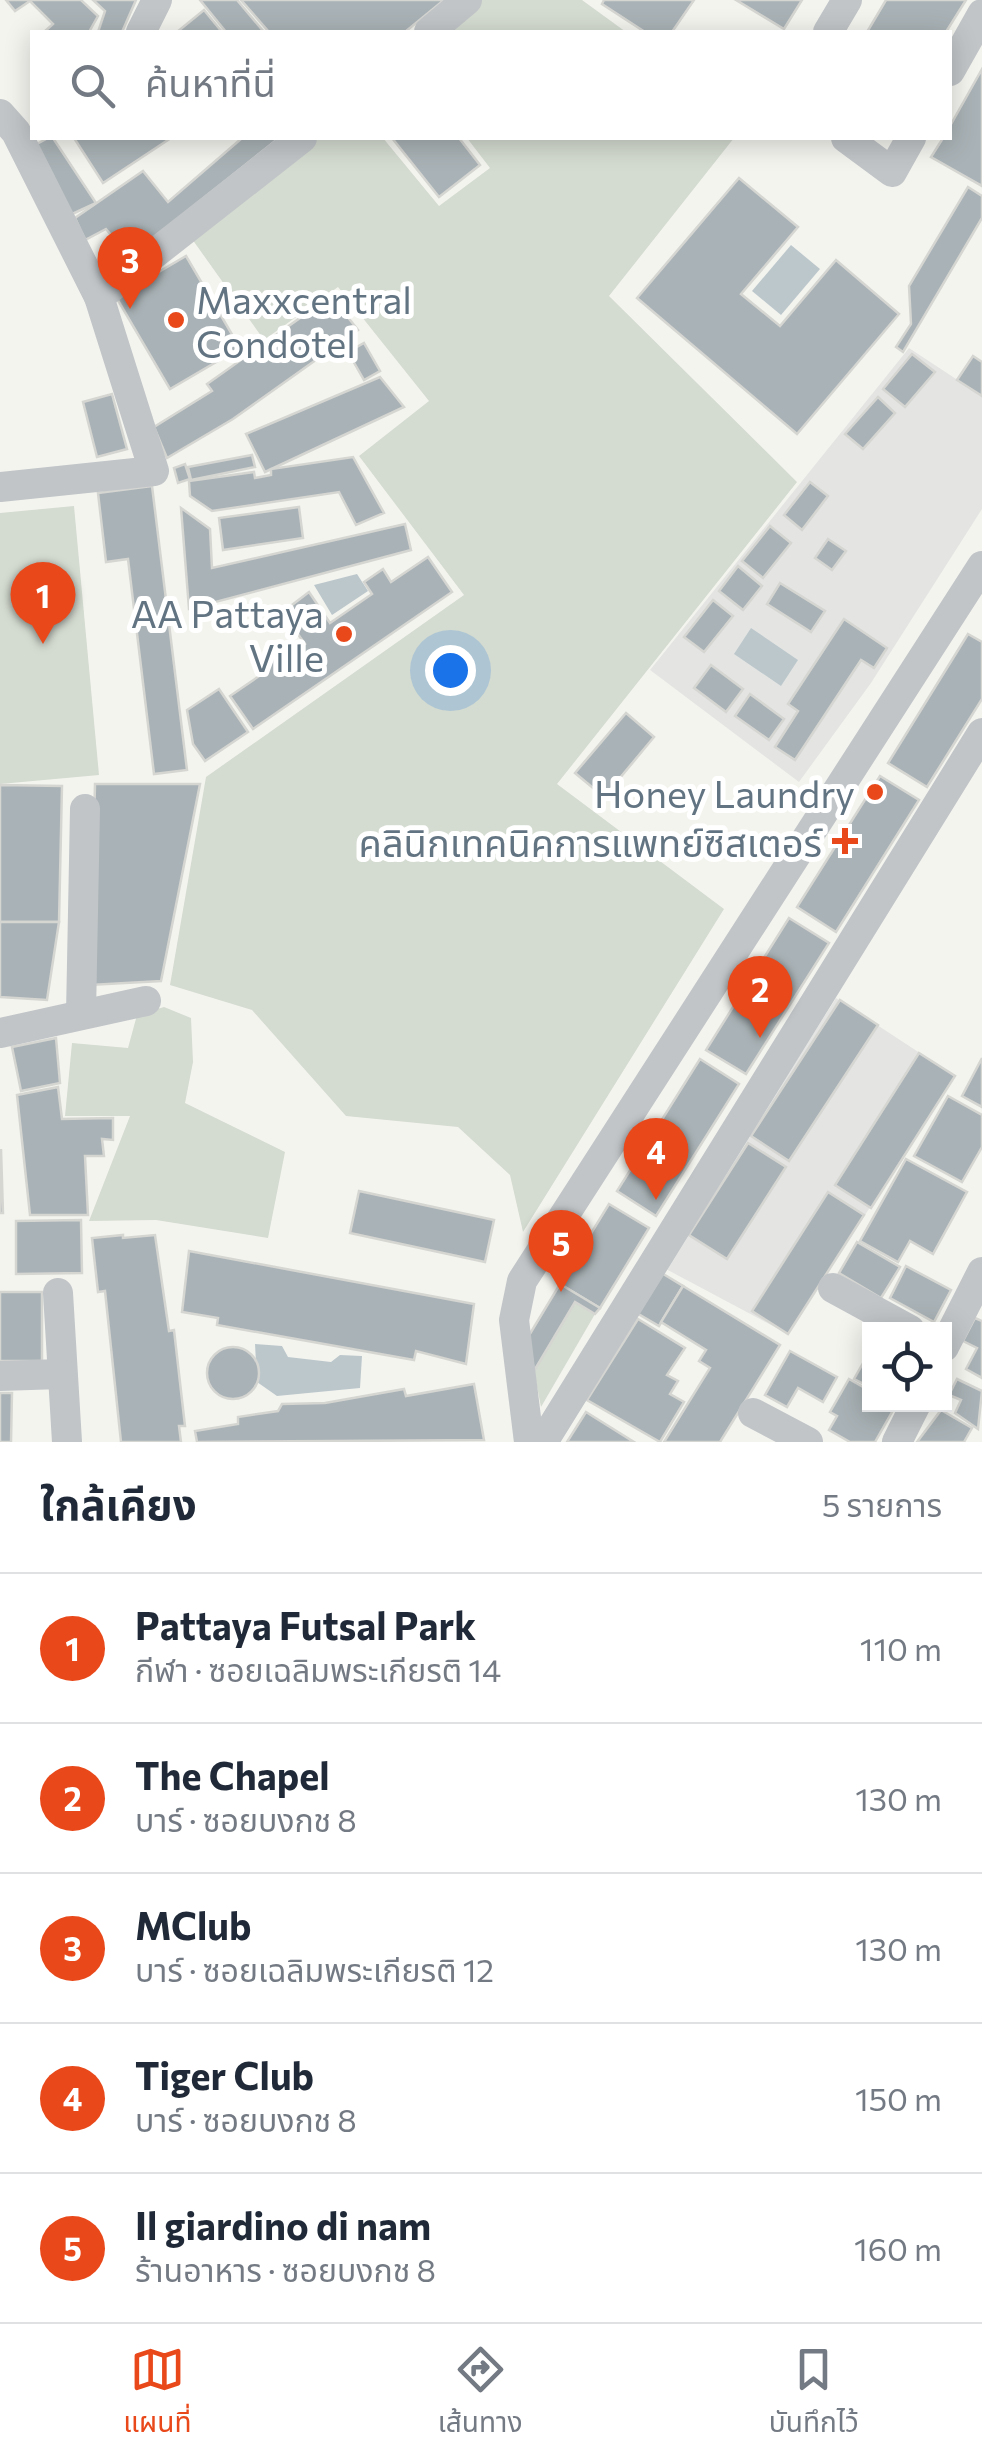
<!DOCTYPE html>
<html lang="th">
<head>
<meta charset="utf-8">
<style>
	:root { --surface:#fff; --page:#f6f6f7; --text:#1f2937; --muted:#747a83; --line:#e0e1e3; --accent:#e9481a }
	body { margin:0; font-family:Commissioner,"Noto Sans Thai",sans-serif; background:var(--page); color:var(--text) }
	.controls { position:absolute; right:30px; bottom:30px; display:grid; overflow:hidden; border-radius:0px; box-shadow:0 5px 25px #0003 }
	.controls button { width:90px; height:90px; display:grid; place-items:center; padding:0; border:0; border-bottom:2px solid var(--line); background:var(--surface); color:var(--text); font:50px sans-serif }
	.you { position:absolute; left:450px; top:670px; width:35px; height:35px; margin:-25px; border:8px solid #fff; border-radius:50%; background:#1a73e8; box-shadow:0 0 0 15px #1a73e833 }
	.badge { display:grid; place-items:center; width:65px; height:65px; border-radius:50%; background:var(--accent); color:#fff; font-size:32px; font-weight:700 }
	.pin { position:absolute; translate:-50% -82px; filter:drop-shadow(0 2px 5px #0008) }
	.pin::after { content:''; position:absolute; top:52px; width:35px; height:30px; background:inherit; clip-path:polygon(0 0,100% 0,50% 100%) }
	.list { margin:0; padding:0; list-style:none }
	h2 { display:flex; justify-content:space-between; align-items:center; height:130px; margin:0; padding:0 40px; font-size:42px }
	h2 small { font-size:32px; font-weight:400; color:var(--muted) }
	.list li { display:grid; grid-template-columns:65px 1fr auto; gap:30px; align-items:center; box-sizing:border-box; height:150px; padding:0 40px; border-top:2px solid var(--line) }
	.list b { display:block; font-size:38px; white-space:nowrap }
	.list p { margin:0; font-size:32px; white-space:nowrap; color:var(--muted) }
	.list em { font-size:32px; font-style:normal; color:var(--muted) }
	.icon { flex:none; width:55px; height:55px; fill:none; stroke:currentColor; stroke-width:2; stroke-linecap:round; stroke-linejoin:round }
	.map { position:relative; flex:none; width:982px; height:1442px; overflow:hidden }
	.search { position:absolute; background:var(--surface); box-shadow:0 5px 25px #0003; left:30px; right:30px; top:30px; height:110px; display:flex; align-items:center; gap:25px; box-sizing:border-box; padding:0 35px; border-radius:0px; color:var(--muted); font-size:38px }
	.sheet { height:880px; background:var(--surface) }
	nav { display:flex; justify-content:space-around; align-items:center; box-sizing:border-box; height:140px; border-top:2px solid var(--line); background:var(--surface); font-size:28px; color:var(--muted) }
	nav a { display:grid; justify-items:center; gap:5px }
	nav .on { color:var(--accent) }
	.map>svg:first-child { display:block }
	.built { fill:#e4e5e3 }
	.grass { fill:#d4dbd0 }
	.water { fill:#bcc7cc }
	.building { fill:#a9b2b6; stroke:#d5d5d2; stroke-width:2.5 }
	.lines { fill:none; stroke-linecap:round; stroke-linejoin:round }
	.minor { stroke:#c1c5c8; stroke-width:30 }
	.poi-dot { fill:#e9481a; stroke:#fff; stroke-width:4 }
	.labels { text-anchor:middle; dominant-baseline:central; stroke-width:10; stroke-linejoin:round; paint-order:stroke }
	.poi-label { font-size:38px; fill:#627482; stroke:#fff; text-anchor:end }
</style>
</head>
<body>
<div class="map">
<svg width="982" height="1442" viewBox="0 0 982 1442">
	<rect width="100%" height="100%" fill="#f4f4ef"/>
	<!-- built -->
	<g class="built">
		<polygon points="909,348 982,396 982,509 871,683 799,782 650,670"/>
		<polygon points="836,998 955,1076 788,1334 664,1268"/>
	</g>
	<!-- grass -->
	<g class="grass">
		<polygon points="482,0 582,0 626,32 446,32"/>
		<polygon points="318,138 383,138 439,206 490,168 467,138 734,138 609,296 797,482 557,784 724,909 523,1232 510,1175 458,1127 346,1116 252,1010 170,985 206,777 464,595 359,456 429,401 338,287 264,340 192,239"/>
		<polygon points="74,506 99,775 0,784 0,513"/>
		<polygon points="164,1007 191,1018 193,1062 185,1103 285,1152 268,1238 156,1220 89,1221 130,1116 65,1116 72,1043 128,1048 137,1015"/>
		<polygon points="575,1302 595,1314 541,1407 534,1371"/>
	</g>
	<!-- water -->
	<g class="water">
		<polygon points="791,245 820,269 781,315 752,291"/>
		<polygon points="357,574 368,591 332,615 314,585"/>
		<polygon points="751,628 798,660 781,686 734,654"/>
		<polygon points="255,1344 282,1346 288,1357 331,1362 340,1355 362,1356 360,1388 277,1396 257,1382"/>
	</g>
	<!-- building -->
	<g class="building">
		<polygon points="6,0 81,0 98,16 89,32 44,32 53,24 30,1 15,11"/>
		<polygon points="93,0 136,0 122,32 98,32 105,11"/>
		<polygon points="200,0 237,0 264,32 226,32"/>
		<polygon points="241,0 444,0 405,32 269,32"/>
		<polygon points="604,0 694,0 672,32 645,32 602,4"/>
		<polygon points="736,0 802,0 784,29"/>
		<polygon points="886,0 966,0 946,32 867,32"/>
		<polygon points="204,10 222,32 177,32"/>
		<polygon points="982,69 982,186 931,157 943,138 950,138 950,126"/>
		<polygon points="48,138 53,138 96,203 70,215 35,145"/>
		<polygon points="74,138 171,138 103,183"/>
		<polygon points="242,138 279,138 145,245 132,230 116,241 106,229 85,240 75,218 143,171 168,202"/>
		<polygon points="392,138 459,138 480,165 439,197"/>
		<polygon points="739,178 798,227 741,294 780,326 836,260 899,314 797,434 637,298"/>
		<polygon points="968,187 982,196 982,218 903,352 896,347 911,324 909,286"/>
		<polygon points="186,256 240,348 170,389 116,297"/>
		<polygon points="331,296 358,330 233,419 167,458 154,427 212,391 207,384"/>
		<polygon points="364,343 380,371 364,380 348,352"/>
		<polygon points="912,354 935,372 905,407 883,389"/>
		<polygon points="973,356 982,362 982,396 957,380"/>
		<polygon points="380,377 404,407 265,472 246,434"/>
		<polygon points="112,394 127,449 97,457 83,402"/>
		<polygon points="878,397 895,413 863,449 845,434"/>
		<polygon points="252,455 255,467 191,480 188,467"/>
		<polygon points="353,457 384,513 356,525 339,492 212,511 190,496 189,481 254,472 255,478 271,475 271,469"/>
		<polygon points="185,464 190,479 178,483 174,468"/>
		<polygon points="810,482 828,496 802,530 784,515"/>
		<polygon points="152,486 187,770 154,774 128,559 106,562 98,493"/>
		<polygon points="299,507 303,538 223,550 219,518"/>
		<polygon points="181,508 210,529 212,568 405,524 411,550 189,609"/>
		<polygon points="770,526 791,543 763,578 742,561"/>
		<polygon points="828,539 846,551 832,570 815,558"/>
		<polygon points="428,557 452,592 253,729 230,696 265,672 258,661 277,649 284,659 305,644 290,623 292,605 309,592 330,623 372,594 364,582 383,569 391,582"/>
		<polygon points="738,566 762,586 743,610 719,591"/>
		<polygon points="780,583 825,611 811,632 767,604"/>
		<polygon points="713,600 733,616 704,652 684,637"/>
		<polygon points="844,619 887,648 874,668 861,660 795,760 775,747 798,711 788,704"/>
		<polygon points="968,634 982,642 982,699 927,787 888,763"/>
		<polygon points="711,665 743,689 726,712 694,688"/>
		<polygon points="219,689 248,732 205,761 193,744 187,710"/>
		<polygon points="750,694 784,719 769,740 735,716"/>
		<polygon points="626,713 654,737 604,797 575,773"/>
		<polygon points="880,776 919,800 836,932 797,907"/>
		<polygon points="95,784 200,784 161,981 90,985"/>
		<polygon points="0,785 62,786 59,922 0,922"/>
		<polygon points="789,918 829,943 746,1074 706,1050"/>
		<polygon points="0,922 59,922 47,1000 0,997"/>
		<polygon points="840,1000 878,1025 789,1161 751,1136"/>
		<polygon points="56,1038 60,1083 21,1091 12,1047"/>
		<polygon points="919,1053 955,1076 871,1208 835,1185"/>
		<polygon points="982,1058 982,1107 962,1096"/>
		<polygon points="700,1059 739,1084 656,1216 617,1191"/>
		<polygon points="58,1087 62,1119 113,1118 113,1140 102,1139 104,1156 85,1156 88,1215 30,1215 17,1095"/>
		<polygon points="948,1096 982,1115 982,1147 962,1182 914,1156"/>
		<polygon points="748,1143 786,1167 727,1259 689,1235"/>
		<polygon points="1,1149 3,1213 0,1213"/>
		<polygon points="906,1159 967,1192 933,1254 910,1241 898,1262 860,1241"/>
		<polygon points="359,1191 494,1220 485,1262 350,1233"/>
		<polygon points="828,1192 864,1215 788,1334 752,1311"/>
		<polygon points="609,1204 649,1228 600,1308 560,1284"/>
		<polygon points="81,1220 82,1273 16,1274 16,1221"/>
		<polygon points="123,1235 123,1238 155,1235 169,1331 174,1330 185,1426 179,1426 181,1442 121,1442 105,1291 98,1292 92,1238"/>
		<polygon points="857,1242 900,1267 881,1298 839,1273"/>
		<polygon points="189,1251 474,1304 466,1364 416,1351 414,1360 217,1325 218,1318 182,1312"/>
		<polygon points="906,1266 951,1290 934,1322 890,1298"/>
		<polygon points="660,1272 683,1286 659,1326 635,1312"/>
		<polygon points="560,1284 600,1308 595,1314 575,1302 534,1371 528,1337"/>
		<polygon points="683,1286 780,1345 720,1442 664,1442 710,1368 699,1361 706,1350 661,1322"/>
		<rect x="0" y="1292" width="42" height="69"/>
		<polygon points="975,1318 982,1321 982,1378 966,1369 977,1348 963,1341"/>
		<polygon points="638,1319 685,1348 667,1375 678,1381 670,1394 684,1402 660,1442 587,1400"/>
		<circle cx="233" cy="1373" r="26"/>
		<polygon points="790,1351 837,1377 823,1402 798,1388 787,1407 765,1395"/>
		<polygon points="870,1351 870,1387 854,1379"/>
		<polygon points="849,1379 870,1391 870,1404 896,1405 875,1442 850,1442 829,1430 837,1416 830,1412"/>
		<polygon points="957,1379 982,1391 978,1429 955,1413 961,1400 949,1395"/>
		<polygon points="474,1384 484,1440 197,1442 195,1431 238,1424 238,1417 278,1411 282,1404 325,1403 404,1389 406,1396"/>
		<polygon points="0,1393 12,1393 11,1442 0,1442"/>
		<polygon points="941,1410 972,1428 964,1442 917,1442"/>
		<polygon points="586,1412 634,1442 567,1442"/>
	</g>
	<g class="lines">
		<!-- minor -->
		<g class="minor">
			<polyline points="141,32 157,0"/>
			<polyline points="429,32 467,0"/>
			<polyline points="828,32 847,0"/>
			<polyline points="950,71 982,14"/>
			<polyline points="0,114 16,132 99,297 154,471 0,487"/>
			<polyline points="846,138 892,172 911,138"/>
			<polyline points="99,297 302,138"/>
			<polyline points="81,1014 85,809"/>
			<polyline points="0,1033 146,1001"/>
			<polyline points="833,1288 910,1330"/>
			<polyline points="58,1293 67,1442"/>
			<polyline points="944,1347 982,1272"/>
			<polyline points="0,1376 61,1374"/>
			<polyline points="753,1413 808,1442"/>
			<polyline points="529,1442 514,1320 522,1281 982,566"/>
			<polyline points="543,1442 982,733"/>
			<polyline points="897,1442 916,1404"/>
		</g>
	</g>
	<!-- markers -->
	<g class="poi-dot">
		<circle cx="176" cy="320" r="10"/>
		<circle cx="344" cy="634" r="10"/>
		<circle cx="875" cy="792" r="10"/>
		<path d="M840 826h10v10h10v10h-10v10h-10v-10h-10v-10h10z"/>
	</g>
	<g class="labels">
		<!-- poi labels -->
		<g class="poi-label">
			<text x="196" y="298" text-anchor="start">Maxxcentral<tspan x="196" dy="44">Condotel</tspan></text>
			<text x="324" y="612">AA Pattaya<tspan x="324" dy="44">Ville</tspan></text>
			<text x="855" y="792">Honey Laundry</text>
			<text x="822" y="841">คลินิกเทคนิคการแพทย์ซิสเตอร์</text>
		</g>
	</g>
</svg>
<div class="controls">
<button><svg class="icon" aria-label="locate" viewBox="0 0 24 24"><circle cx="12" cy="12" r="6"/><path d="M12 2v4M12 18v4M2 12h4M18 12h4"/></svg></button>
</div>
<div class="you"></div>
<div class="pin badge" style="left:43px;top:644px">1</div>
<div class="pin badge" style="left:760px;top:1038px">2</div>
<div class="pin badge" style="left:130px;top:309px">3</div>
<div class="pin badge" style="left:656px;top:1200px">4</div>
<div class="pin badge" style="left:561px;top:1292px">5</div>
<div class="search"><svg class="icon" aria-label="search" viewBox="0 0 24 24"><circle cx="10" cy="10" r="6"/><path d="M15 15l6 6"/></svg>ค้นหาที่นี่</div>
</div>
<section class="sheet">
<h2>ใกล้เคียง<small>5 รายการ</small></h2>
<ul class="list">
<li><span class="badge">1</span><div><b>Pattaya Futsal Park</b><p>กีฬา · ซอยเฉลิมพระเกียรติ 14</p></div><em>110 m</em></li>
<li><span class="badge">2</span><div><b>The Chapel</b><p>บาร์ · ซอยบงกช 8</p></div><em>130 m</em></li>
<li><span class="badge">3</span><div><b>MClub</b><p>บาร์ · ซอยเฉลิมพระเกียรติ 12</p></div><em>130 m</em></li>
<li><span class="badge">4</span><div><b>Tiger Club</b><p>บาร์ · ซอยบงกช 8</p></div><em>150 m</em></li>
<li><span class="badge">5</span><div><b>Il giardino di nam</b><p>ร้านอาหาร · ซอยบงกช 8</p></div><em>160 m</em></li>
</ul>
</section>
<nav>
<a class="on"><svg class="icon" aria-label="map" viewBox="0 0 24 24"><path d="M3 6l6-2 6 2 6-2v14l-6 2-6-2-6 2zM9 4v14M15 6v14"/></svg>แผนที่</a>
<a><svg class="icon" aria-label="directions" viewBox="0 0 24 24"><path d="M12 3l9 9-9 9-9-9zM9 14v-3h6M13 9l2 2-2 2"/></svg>เส้นทาง</a>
<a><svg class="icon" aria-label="saved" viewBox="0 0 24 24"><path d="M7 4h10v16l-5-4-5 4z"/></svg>บันทึกไว้</a>
</nav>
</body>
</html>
